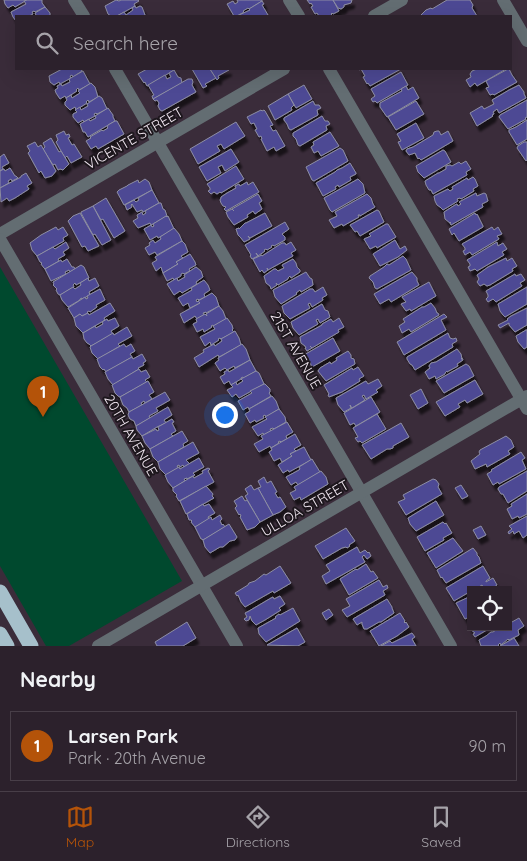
<!DOCTYPE html>
<html lang="en">
<head>
<meta charset="utf-8">
<style>
	:root { --surface:#2c212c; --page:#342934; --text:#f1f3f6; --muted:#a6a3a9; --line:#483e48; --accent:#b45309 }
	body { margin:0; font-family:Quicksand,sans-serif; background:var(--page); color:var(--text) }
	.controls { position:absolute; right:15px; bottom:15px; display:grid; overflow:hidden; border-radius:0px; box-shadow:0 5px 20px #0002 }
	.controls button { width:45px; height:45px; display:grid; place-items:center; padding:0; border:0; border-bottom:1px solid var(--line); background:var(--surface); color:var(--text); font:25px sans-serif }
	.you { position:absolute; left:224px; top:414px; width:18px; height:18px; margin:-12px; border:4px solid #fff; border-radius:50%; background:#1a73e8; box-shadow:0 0 0 8px #1a73e833 }
	.badge { display:grid; place-items:center; width:32px; height:32px; border-radius:50%; background:var(--accent); color:#fff; font-size:16px; font-weight:700 }
	.pin { position:absolute; translate:-50% -41px; filter:drop-shadow(0 1px 2px #0008) }
	.pin::after { content:''; position:absolute; top:26px; width:18px; height:15px; background:inherit; clip-path:polygon(0 0,100% 0,50% 100%) }
	.list { margin:0; padding:0; list-style:none }
	h2 { display:flex; justify-content:space-between; align-items:center; height:65px; margin:0; padding:0 20px; font-size:21px }
	h2 small { font-size:16px; font-weight:400; color:var(--muted) }
	.list li { display:grid; grid-template-columns:32px 1fr auto; gap:15px; align-items:center; box-sizing:border-box; height:70px; margin:0 10px 10px; padding:0 10px; border:1px solid var(--line); border-radius:0px }
	.list b { display:block; font-size:19px; white-space:nowrap }
	.list p { margin:0; font-size:16px; white-space:nowrap; color:var(--muted) }
	.list em { font-size:16px; font-style:normal; color:var(--muted) }
	.icon { flex:none; width:28px; height:28px; fill:none; stroke:currentColor; stroke-width:2; stroke-linecap:round; stroke-linejoin:round }
	.map { position:relative; flex:none; width:527px; height:646px; overflow:hidden }
	.search { position:absolute; background:var(--surface); box-shadow:0 5px 20px #0002; left:15px; right:15px; top:15px; height:55px; display:flex; align-items:center; gap:12px; box-sizing:border-box; padding:0 18px; border-radius:0px; color:var(--muted); font-size:19px }
	.sheet { height:145px; background:var(--surface) }
	nav { display:flex; justify-content:space-around; align-items:center; box-sizing:border-box; height:70px; border-top:1px solid var(--line); background:var(--surface); font-size:14px; color:var(--muted) }
	nav a { display:grid; justify-items:center; gap:2px }
	nav .on { color:var(--accent) }
	.map>svg:first-child { display:block }
	.green { fill:#00492e }
	.building { fill:#4d4994; stroke:#8d8ea4; filter:url(#shadow) }
	.lines { fill:none; stroke-linecap:round; stroke-linejoin:round }
	.minor { stroke:#636d72; stroke-width:12 }
	.highway { stroke:#a6c0cb; stroke-width:15 }
	.labels { text-anchor:middle; dominant-baseline:central; stroke-width:4; stroke-linejoin:round; paint-order:stroke }
	.street-label { font-size:14px; fill:#f0e6f0; stroke:#1d171d }
</style>
</head>
<body>
<div class="map">
<svg width="527" height="646" viewBox="0 0 527 646">
	<defs>
		<filter id="shadow"><feDropShadow dx="3" dy="5.5" stdDeviation="1" flood-color="#0009"/></filter>
	</defs>
	<rect width="100%" height="100%" fill="#3a2c3a"/>
	<!-- green -->
	<polygon class="green" points="0,267 182,581 69,646 46,646 0,566"/>
	<!-- building -->
	<g class="building">
		<polygon points="4,0 27,0 15,7 13,5 8,8 5,4"/>
		<polygon points="27,0 42,0 42,3 45,7 35,12 34,11 32,12 33,14 29,16 16,16 16,21 13,17 11,12 26,4 24,1"/>
		<polygon points="116,0 119,1 121,0 138,0 139,1 134,4 135,6 117,16 111,16 108,14 105,6"/>
		<polygon points="237,0 262,0 262,1 249,9 248,8 243,11 244,12 237,16 234,16 227,4 233,1 235,4 238,2"/>
		<polygon points="307,0 333,0 339,11 333,14 332,13 331,14 332,15 330,16 319,16 317,13 315,14 311,7 313,6 311,3 310,4"/>
		<polygon points="333,0 352,0 351,3 344,5 344,7 341,9 338,8"/>
		<polygon points="447,0 470,0 473,5 472,8 477,16 420,16 426,10 431,8 432,9"/>
		<polygon points="262,1 264,4 262,5 268,15 266,16 237,16 250,10 249,9"/>
		<polygon points="135,6 136,8 140,6 142,7 145,15 142,16 117,16 124,12 126,15 133,10 132,8"/>
		<polygon points="45,7 50,13 50,16 33,16 36,15 35,13"/>
		<polygon points="62,69 81,69 82,71 73,77 72,75 70,76 71,78 60,84 59,82 54,85 50,82 49,76"/>
		<polygon points="147,69 176,69 147,86 145,82 144,83 138,74"/>
		<polygon points="192,69 210,69 216,78 205,84 207,86 203,88"/>
		<polygon points="210,69 228,69 229,70 218,76 219,78 217,80"/>
		<polygon points="358,69 401,69 370,86 368,83 367,84 363,77 365,76 361,69 359,70"/>
		<polygon points="477,69 506,69 477,86 475,83 470,87 466,80 471,77 470,74 472,71"/>
		<polygon points="508,69 509,69 512,75 517,82 494,95 493,94 490,95 486,88 489,87 486,81"/>
		<polygon points="174,70 178,77 181,78 182,83 153,99 152,96 154,95 148,85 165,75 167,79 171,77 169,73"/>
		<polygon points="83,71 90,84 79,90 78,88 76,90 77,91 66,98 65,96 60,99 56,93 55,90 58,88 57,86 61,84 62,86 70,82 69,79"/>
		<polygon points="401,72 408,85 377,103 375,101 373,102 371,99 375,96 371,89"/>
		<polygon points="188,79 192,79 193,82 192,85 196,92 162,111 160,110 158,106 159,103 157,100 155,101 153,99"/>
		<polygon points="91,83 95,87 98,97 89,102 88,100 86,102 87,103 76,110 75,107 70,110 65,105 65,102 67,100 66,98 71,95 72,98 80,93 78,91"/>
		<polygon points="304,85 312,99 296,108 288,94"/>
		<polygon points="519,85 524,92 524,94 526,98 499,113 497,109 493,112 494,114 492,115 493,116 477,126 470,113 482,106 484,109 494,104 492,100 509,90"/>
		<polygon points="406,86 408,90 413,87 419,98 387,117 380,107 380,103 402,91 401,89"/>
		<polygon points="288,94 294,105 291,108 292,110 275,120 268,106"/>
		<polygon points="99,96 102,98 107,109 97,114 96,113 94,114 95,116 84,122 83,120 78,123 73,117 73,114 77,112 75,110 80,107 81,110 88,106 87,104"/>
		<polygon points="527,100 527,117 525,118 526,119 508,129 499,117 500,115"/>
		<polygon points="313,101 315,105 319,105 321,108 317,110 318,115 291,130 289,129 287,124 284,120 284,118"/>
		<polygon points="416,101 424,114 396,130 388,117"/>
		<polygon points="108,108 113,115 113,117 115,121 88,137 85,132 83,132 80,124 89,119 90,121 96,118 95,116"/>
		<polygon points="261,110 262,111 264,110 265,111 273,125 270,126 273,131 276,130 285,146 276,151 274,147 267,151 261,139 262,139 261,136 259,137 255,130 257,129 254,123 251,124 247,117"/>
		<polygon points="322,116 325,121 328,121 330,124 326,126 327,130 300,146 298,145 296,139 293,136 293,133"/>
		<polygon points="527,120 527,139 517,145 509,132 509,130 516,127"/>
		<polygon points="115,121 117,121 124,134 98,149 96,146 91,149 86,141 91,138 90,137 102,130 103,131 108,128 107,127 108,125"/>
		<polygon points="236,122 245,136 224,149 221,144 217,146 220,151 198,164 190,149"/>
		<polygon points="416,123 424,138 402,150 398,142 401,141 397,134"/>
		<polygon points="64,131 66,135 69,134 70,137 68,138 72,145 74,144 82,157 71,163 67,156 65,158 56,142 58,140 56,135"/>
		<polygon points="437,131 439,131 441,135 448,131 453,141 421,160 419,158 418,159 415,153 409,155 406,151 407,149 413,147 433,135 434,132"/>
		<polygon points="330,132 339,146 321,156 318,151 314,153 311,147 314,145 313,142"/>
		<polygon points="51,138 59,152 61,151 69,164 63,170 60,169 58,170 55,164 53,165 43,149 45,147 43,143"/>
		<polygon points="35,142 38,147 41,145 56,171 52,176 45,178 41,171 39,173 28,153 30,151 27,146"/>
		<polygon points="524,142 527,142 527,160 526,161 517,148 518,146"/>
		<polygon points="340,148 343,150 348,161 314,181 312,180 306,167"/>
		<polygon points="231,149 239,162 225,171 222,165 218,167 221,173 207,181 199,167"/>
		<polygon points="443,150 445,151 451,162 424,178 418,172 416,166"/>
		<polygon points="4,154 9,163 2,167 3,169 0,171 0,157"/>
		<polygon points="466,161 471,169 466,172 467,175 433,194 431,190 429,190 426,185 425,181 438,173 439,173 446,169 446,166 450,165 452,166 459,162 461,164"/>
		<polygon points="350,163 356,173 356,174 350,177 351,180 339,187 338,185 335,187 336,189 323,196 316,183 335,172 337,170 342,168"/>
		<polygon points="236,166 244,179 221,193 220,192 217,194 214,192 211,194 208,191 210,190 210,188 207,184"/>
		<polygon points="10,168 15,176 16,176 18,178 12,181 11,179 8,181 9,183 0,188 0,171 4,169 5,171"/>
		<polygon points="26,173 32,183 27,186 29,189 15,198 9,201 7,198 1,202 0,188 21,177 21,176"/>
		<polygon points="473,177 475,179 478,186 473,189 474,191 461,199 460,198 457,199 458,201 443,210 440,207 437,205 435,201 434,196 448,189 450,191 453,189 452,187 467,178 468,180"/>
		<polygon points="145,179 149,182 152,190 124,205 117,192 119,190 127,186 128,185 138,180 139,183"/>
		<polygon points="358,179 363,184 365,193 332,212 330,210 324,198"/>
		<polygon points="247,182 248,185 253,182 259,192 226,211 224,209 226,207 223,206 221,203 220,200 221,198 221,197 227,193 236,188 235,186 239,184 240,186"/>
		<polygon points="152,190 159,203 143,212 142,210 137,212 132,204 131,205 132,207 127,210 125,205 134,200 136,202 139,200 138,198"/>
		<polygon points="476,193 477,196 484,193 486,194 488,201 482,204 483,207 451,225 450,223 451,222 450,223 445,219 444,212 455,205 457,204 458,206 461,204 459,202"/>
		<polygon points="258,194 262,201 259,203 262,209 255,214 253,211 247,215 248,217 234,225 228,217 226,212 232,209 234,211 232,209"/>
		<polygon points="367,194 371,198 373,204 375,207 360,216 360,215 358,215 359,217 343,226 342,224 334,228 329,220 337,216 335,212"/>
		<polygon points="106,198 125,231 114,238 103,219 101,220 93,206"/>
		<polygon points="159,203 161,203 163,209 165,210 167,216 151,225 150,223 138,228 133,221 138,218 137,215 142,212 143,215 146,213 145,211"/>
		<polygon points="93,206 111,240 102,245 95,234 93,235 81,213 81,212"/>
		<polygon points="377,210 379,211 384,222 360,236 357,231 355,232 350,225"/>
		<polygon points="80,213 99,246 88,251 85,246 82,247 68,221 73,216"/>
		<polygon points="265,213 272,226 250,238 248,236 250,239 244,242 241,238 238,235 236,229 239,228 239,229 245,223 246,223"/>
		<polygon points="475,213 476,215 477,214 483,226 483,227 459,241 454,233 452,235 449,229"/>
		<polygon points="166,216 167,217 168,216 174,229 158,238 157,236 150,240 144,229 151,225 152,227 154,226 153,224"/>
		<polygon points="285,222 289,229 282,234 285,237 285,240 274,246 273,245 271,246 272,247 267,250 266,249 264,250 265,251 258,256 256,253 258,256 252,259 250,256 251,255 245,245"/>
		<polygon points="386,224 388,224 396,237 377,248 376,246 370,249 364,239 371,236 369,234"/>
		<polygon points="56,227 58,230 63,227 68,235 63,238 64,241 37,256 32,250 30,243 41,235"/>
		<polygon points="492,227 494,230 498,227 502,234 497,236 499,239 472,255 470,252 465,255 463,251 465,250 465,248 462,244"/>
		<polygon points="174,228 179,234 182,241 157,255 155,252 149,255 145,248 150,245 149,243 153,240 155,243 161,239 160,237"/>
		<polygon points="395,240 400,249 405,246 407,250 398,257 380,266 373,254"/>
		<polygon points="182,241 185,244 188,252 181,256 183,258 176,262 178,264 163,273 161,267 156,271 152,263 157,260 155,257"/>
		<polygon points="66,242 69,248 63,252 65,255 58,259 59,261 45,269 44,268 41,264 42,263 40,262 37,256 53,247 55,249"/>
		<polygon points="291,242 296,250 291,253 293,256 268,270 267,268 268,270 264,273 262,270 260,272 255,263 253,259 262,255 262,256 282,243 285,243 286,245"/>
		<polygon points="497,242 498,246 503,243 507,249 502,252 504,255 477,271 475,269 470,271 468,267 470,266 470,264 467,260"/>
		<polygon points="190,254 195,262 196,265 189,269 190,271 184,274 183,273 181,274 181,276 174,280 173,278 167,281 163,273 178,264 176,262"/>
		<polygon points="403,256 406,259 411,270 377,289 375,288 373,282 369,278 370,276 384,267 387,264 389,265"/>
		<polygon points="506,258 507,261 512,258 517,266 512,269 513,271 490,285 487,286 484,284 480,286 477,282 479,279 477,275 488,267"/>
		<polygon points="67,259 72,267 74,267 75,269 70,272 69,270 65,272 66,274 51,281 45,269 61,260 62,262"/>
		<polygon points="293,259 296,263 297,267 300,270 300,272 291,278 290,276 288,278 288,279 278,285 276,283 277,285 271,289 270,286 266,283 264,276 274,269 276,269 278,271 284,268 282,265"/>
		<polygon points="81,265 84,267 89,278 76,285 75,283 73,285 74,287 60,295 58,294 56,290 57,289 53,285 54,284 53,282"/>
		<polygon points="196,267 201,271 203,277 196,282 197,284 182,293 180,291 174,295 167,284 177,278 178,281 185,277 184,275"/>
		<polygon points="306,272 310,278 312,279 313,285 301,292 300,290 296,293 297,294 281,304 275,297 273,290"/>
		<polygon points="412,272 417,278 417,281 419,285 391,302 389,299 380,304 374,294"/>
		<polygon points="515,274 516,276 521,274 525,280 520,283 522,286 496,302 493,299 488,302 486,299 488,297 488,295 486,291"/>
		<polygon points="88,278 89,281 95,278 99,286 89,292 90,295 82,299 82,298 80,299 80,300 68,307 62,300 60,295 73,287 75,289 81,285 80,283"/>
		<polygon points="204,280 208,285 210,290 204,294 205,297 199,300 198,299 196,300 197,302 198,301 200,303 190,308 188,303 183,306 178,298 192,290 191,288"/>
		<polygon points="429,282 436,296 411,311 410,309 406,311 401,304 406,302 402,297"/>
		<polygon points="323,287 327,295 322,298 323,300 312,307 310,303 308,304 310,308 290,319 284,313 282,306 310,289 313,289 315,292"/>
		<polygon points="527,287 527,304 505,317 503,315 500,311 498,304"/>
		<polygon points="100,289 105,300 96,305 97,307 90,312 89,311 87,312 88,313 82,316 80,314 74,318 68,308 85,297 86,299 88,298 87,296"/>
		<polygon points="212,293 216,297 219,306 206,313 206,312 203,313 204,315 197,319 195,316 184,323 180,314 200,303 198,301"/>
		<polygon points="110,303 115,311 104,318 105,320 83,333 76,326 74,318 80,314 82,316 88,313 89,315"/>
		<polygon points="431,303 435,308 437,313 438,313 439,315 411,332 409,329 402,333 399,326 405,322 403,319 422,307 424,307"/>
		<polygon points="322,304 325,310 328,311 330,317 320,323 318,319 316,320 318,324 299,335 293,328 291,322"/>
		<polygon points="219,306 223,311 226,319 214,326 213,325 211,326 212,327 204,332 203,329 197,332 193,324 197,322 196,319 205,314 207,316 206,314"/>
		<polygon points="527,308 527,325 515,332 509,325 509,323 500,328 498,325 508,320 507,319 511,316"/>
		<polygon points="444,314 447,317 441,320 446,330 404,355 397,342"/>
		<polygon points="115,318 119,326 111,331 113,334 91,346 89,344 87,343 84,339 83,333 95,326 96,328 103,324 102,322 107,319 108,321"/>
		<polygon points="227,318 232,325 233,329 232,330 234,332 221,339 220,338 218,339 219,340 211,345 210,342 205,346 200,337 215,329 213,326"/>
		<polygon points="339,318 344,327 338,330 339,332 312,348 310,346 312,348 307,351 305,348 306,348 305,346 301,343 300,337 322,325 322,324 331,319 333,322"/>
		<polygon points="127,327 132,336 118,344 120,346 98,359 92,353 90,347 91,346 113,333 114,335"/>
		<polygon points="526,330 527,330 527,347 524,349 518,342 516,336"/>
		<polygon points="235,331 239,338 241,345 219,357 218,355 199,367 194,358 204,352 203,350 214,344 215,346 222,341 221,339"/>
		<polygon points="448,333 450,338 453,339 456,338 457,341 452,344 453,347 415,370 412,365 410,364 407,359 407,357"/>
		<polygon points="333,338 340,351 312,367 307,356 305,357 304,355"/>
		<polygon points="124,344 126,347 131,344 135,351 130,354 132,357 106,372 104,369 103,370 100,367 97,359"/>
		<polygon points="242,344 246,349 250,360 235,368 234,366 227,370 225,368 220,371 215,363 219,360 218,358"/>
		<polygon points="457,349 461,354 462,359 461,359 462,358 463,360 457,364 458,366 447,372 447,371 445,373 445,374 436,379 435,376 429,379 425,372 430,368 429,366 431,363 436,362"/>
		<polygon points="348,351 351,355 351,358 354,359 355,364 326,381 318,371 320,368 330,362 331,364 337,360 336,358"/>
		<polygon points="142,354 146,361 143,363 144,365 138,368 139,369 113,385 108,379 105,372 132,357 133,359"/>
		<polygon points="250,360 256,371 244,378 243,377 241,378 241,379 231,385 229,381 224,384 220,377 225,374 224,372 228,370 229,372"/>
		<polygon points="466,364 469,366 474,376 444,393 436,381"/>
		<polygon points="358,367 364,376 359,379 360,381 342,392 329,397 328,395 329,394 324,385 352,368 353,370"/>
		<polygon points="139,369 141,372 146,370 150,377 145,380 147,382 120,397 118,396 115,393 112,385"/>
		<polygon points="256,371 259,373 264,384 239,398 236,394 232,397 227,390 233,387 231,385 236,382 237,385 243,381 241,379"/>
		<polygon points="378,379 382,386 376,390 378,392 366,399 364,395 362,396 365,400 352,408 350,405 351,408 344,412 338,405 336,398 364,382 366,381 368,384"/>
		<polygon points="475,380 483,394 467,403 465,400 458,404 460,407 445,416 436,402"/>
		<polygon points="148,381 154,392 149,395 152,399 145,403 144,401 141,403 142,405 129,412 127,408 123,405 120,397"/>
		<polygon points="264,384 265,384 270,389 270,392 269,393 271,396 249,409 248,407 243,410 238,401 252,393 250,391"/>
		<polygon points="421,389 428,403 418,409 410,395"/>
		<polygon points="165,392 170,400 156,408 158,411 149,416 150,418 136,426 134,421 130,419 128,415 129,412"/>
		<polygon points="272,396 276,401 279,409 266,417 265,415 263,416 264,418 256,422 255,420 250,423 245,414 250,411 249,409"/>
		<polygon points="371,397 380,412 356,426 354,423 350,425 344,413"/>
		<polygon points="168,407 172,415 164,420 166,423 157,427 142,436 137,430 136,426"/>
		<polygon points="279,409 285,417 286,422 274,429 273,428 270,429 271,431 264,435 263,433 258,436 252,427 267,419 265,417"/>
		<polygon points="377,414 386,429 362,443 360,441 358,442 355,438 358,437 353,428"/>
		<polygon points="172,419 174,422 172,423 176,431 171,434 173,436 150,449 145,443 142,436 156,429 157,431 159,430 158,427"/>
		<polygon points="287,422 293,432 286,436 287,439 281,442 280,441 278,442 279,443 271,448 270,446 259,452 254,444 263,439 261,436"/>
		<polygon points="401,423 409,437 393,446 393,448 390,449 387,449 371,459 362,445"/>
		<polygon points="182,431 188,441 183,444 184,447 158,462 153,457 150,449"/>
		<polygon points="295,434 301,445 294,449 296,451 290,454 292,456 282,462 280,458 274,461 269,452 272,450 271,448"/>
		<polygon points="506,436 511,440 514,447 508,451 510,454 487,467 486,464 475,469 471,461 480,454 479,452 480,450"/>
		<polygon points="193,442 199,453 186,460 190,464 184,467 183,465 180,467 179,465 177,466 178,468 166,475 160,469 158,462"/>
		<polygon points="304,447 311,460 289,472 288,470 283,473 278,465 292,456 290,454"/>
		<polygon points="521,452 525,458 522,460 526,469 499,484 498,482 493,485 487,474 492,471 491,470"/>
		<polygon points="199,458 204,467 193,473 195,475 187,479 187,478 184,479 185,481 173,488 168,482 165,475 179,467 180,469"/>
		<polygon points="312,459 320,472 298,485 296,482 291,485 286,477 299,470 300,469 299,467"/>
		<polygon points="208,468 210,469 208,471 214,482 179,501 176,496 177,495 173,491 173,488 193,476 194,478 203,473 202,471"/>
		<polygon points="321,471 326,477 328,484 301,500 300,497 294,500 290,493 296,490 294,487"/>
		<polygon points="527,471 527,491 508,503 503,494 501,494 498,489 499,487"/>
		<polygon points="264,477 267,483 271,481 277,492 275,493 278,498 280,497 286,507 280,512 273,515 258,488 261,487 258,481"/>
		<polygon points="433,479 436,480 439,484 438,487 442,494 406,515 398,502 405,499 403,495"/>
		<polygon points="251,485 254,490 258,488 273,515 262,521 260,522 245,496 248,494 245,489"/>
		<polygon points="461,485 468,496 462,499 455,488"/>
		<polygon points="206,486 213,494 212,496 214,498 186,514 180,501"/>
		<polygon points="527,494 527,514 519,518 518,516 512,519 507,509 512,506 511,504"/>
		<polygon points="242,496 245,501 247,500 260,522 255,527 247,530 240,517 241,516 240,514 239,515 235,508 237,506 234,501"/>
		<polygon points="436,501 444,515 416,531 410,524 408,518"/>
		<polygon points="203,504 204,506 209,504 215,513 208,517 209,519 195,527 191,522 192,521 191,520 189,520 187,514"/>
		<polygon points="220,515 222,519 220,521 222,525 223,524 225,527 203,540 202,539 201,539 195,527 211,517 212,520"/>
		<polygon points="527,516 527,535 523,538 519,531 514,534 513,531 509,534 508,532 512,529 509,526"/>
		<polygon points="443,522 445,524 446,523 452,533 443,538 444,540 425,551 417,537"/>
		<polygon points="229,524 237,537 235,540 230,541 223,547 220,547 210,553 205,547 203,540"/>
		<polygon points="481,526 486,535 478,539 473,530"/>
		<polygon points="346,528 355,541 349,545 350,546 347,548 346,547 342,548 323,559 315,546"/>
		<polygon points="453,538 463,551 436,568 427,553"/>
		<polygon points="357,547 360,553 365,550 368,553 369,552 371,556 367,559 364,555 362,557 365,562 326,584 322,576 330,571 326,565"/>
		<polygon points="473,548 477,553 477,555 479,557 481,563 446,583 442,577 441,578 437,570"/>
		<polygon points="366,564 371,572 373,571 378,578 349,595 340,579 356,569 357,570"/>
		<polygon points="280,566 291,583 274,593 273,591 245,607 241,602 238,595 237,596 235,593 248,585 249,583 255,581 264,574 266,575"/>
		<polygon points="483,566 490,578 486,581 486,582 493,578 497,585 490,590 485,590 482,585 474,590 471,590 471,591 454,601 446,588"/>
		<polygon points="379,580 383,587 387,585 388,588 383,591 385,595 347,617 342,610 350,606 346,599"/>
		<polygon points="280,596 285,604 279,608 281,610 265,620 256,625 252,621 250,616 249,620 246,621 244,619 247,617 245,613 249,611 271,598 273,597 274,599"/>
		<polygon points="471,596 471,616 465,619 456,603"/>
		<polygon points="387,599 392,607 392,608 394,613 381,622 379,622 367,629 364,629 362,624 362,622 357,625 353,619"/>
		<polygon points="293,608 300,621 266,642 259,634 258,628 276,618 275,617 279,614 280,615"/>
		<polygon points="329,609 333,615 326,620 322,613"/>
		<polygon points="400,613 405,621 404,622 405,623 406,622 409,627 397,636 379,646 370,631"/>
		<polygon points="519,618 524,626 518,630 519,635 509,640 508,639 501,645 500,643 498,645 499,646 481,646 479,640 486,636 491,632 493,632 501,627 508,627 508,622 512,622"/>
		<polygon points="471,621 471,627 492,627 475,637 473,634 475,633 470,629 468,622"/>
		<polygon points="187,622 196,638 183,646 157,646 155,642"/>
		<polygon points="297,628 305,642 298,646 267,645"/>
		<polygon points="412,633 415,637 412,639 416,646 381,646 390,641 392,643"/>
		<polygon points="514,638 519,646 500,646"/>
	</g>
	<g class="lines">
		<!-- minor -->
		<g class="minor">
			<polyline points="74,0 84,16"/>
			<polyline points="289,0 299,16"/>
			<polyline points="503,0 527,41"/>
			<polyline points="374,16 402,0"/>
			<polyline points="115,69 451,646"/>
			<polyline points="329,69 527,409"/>
			<polyline points="0,234 284,69"/>
			<polyline points="0,239 237,646"/>
			<polyline points="98,646 527,396"/>
		</g>
		<!-- highway -->
		<g class="highway">
			<polyline points="0,592 31,646"/>
			<polyline points="0,634 7,646"/>
		</g>
	</g>
	<g class="labels">
		<!-- street labels -->
		<g class="street-label">
			<text transform="translate(134 138) rotate(-30)">VICENTE STREET</text>
			<text transform="translate(296 350) rotate(60)">21ST AVENUE</text>
			<text transform="translate(131 435) rotate(60)">20TH AVENUE</text>
			<text transform="translate(305 508) rotate(-30)">ULLOA STREET</text>
		</g>
	</g>
</svg>
<div class="controls">
<button><svg class="icon" aria-label="locate" viewBox="0 0 24 24"><circle cx="12" cy="12" r="6"/><path d="M12 2v4M12 18v4M2 12h4M18 12h4"/></svg></button>
</div>
<div class="you"></div>
<div class="pin badge" style="left:43px;top:417px">1</div>
<div class="search"><svg class="icon" aria-label="search" viewBox="0 0 24 24"><circle cx="10" cy="10" r="6"/><path d="M15 15l6 6"/></svg>Search here</div>
</div>
<section class="sheet">
<h2>Nearby<small></small></h2>
<ul class="list">
<li><span class="badge">1</span><div><b>Larsen Park</b><p>Park · 20th Avenue</p></div><em>90 m</em></li>
</ul>
</section>
<nav>
<a class="on"><svg class="icon" aria-label="map" viewBox="0 0 24 24"><path d="M3 6l6-2 6 2 6-2v14l-6 2-6-2-6 2zM9 4v14M15 6v14"/></svg>Map</a>
<a><svg class="icon" aria-label="directions" viewBox="0 0 24 24"><path d="M12 3l9 9-9 9-9-9zM9 14v-3h6M13 9l2 2-2 2"/></svg>Directions</a>
<a><svg class="icon" aria-label="saved" viewBox="0 0 24 24"><path d="M7 4h10v16l-5-4-5 4z"/></svg>Saved</a>
</nav>
</body>
</html>
